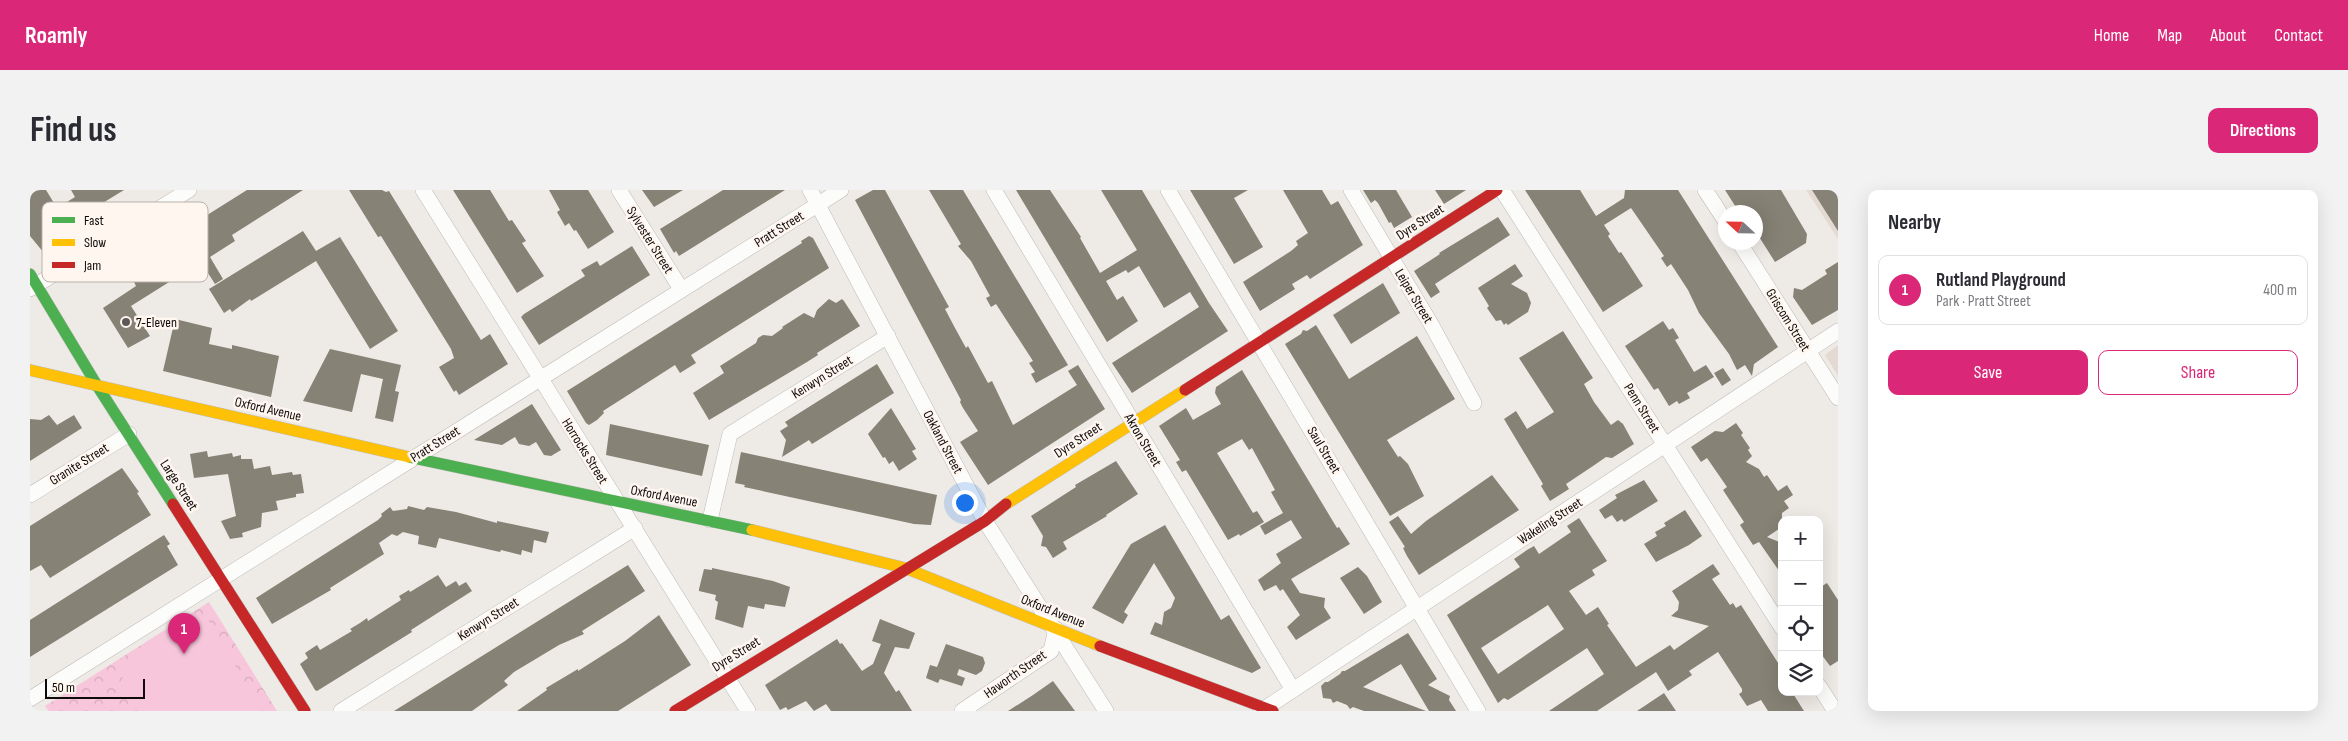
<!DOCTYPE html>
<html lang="en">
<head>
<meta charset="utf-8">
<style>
	:root { --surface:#fff; --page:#f2f2f3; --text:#2b2b33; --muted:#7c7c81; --line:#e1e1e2; --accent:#db2777 }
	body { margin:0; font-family:"Sofia Sans Condensed",sans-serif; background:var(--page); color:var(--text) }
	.controls { position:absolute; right:15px; bottom:15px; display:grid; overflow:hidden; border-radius:10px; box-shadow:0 5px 20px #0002 }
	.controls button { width:45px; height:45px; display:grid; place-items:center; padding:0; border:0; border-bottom:1px solid var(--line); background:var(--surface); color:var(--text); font:25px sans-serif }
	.compass { position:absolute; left:1688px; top:15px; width:45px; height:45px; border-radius:50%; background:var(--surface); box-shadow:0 5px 20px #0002; rotate:292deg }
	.scale { position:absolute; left:15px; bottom:12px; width:100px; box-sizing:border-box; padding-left:5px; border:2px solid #0e0b09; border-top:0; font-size:14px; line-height:18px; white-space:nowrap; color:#0e0b09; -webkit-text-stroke:4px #fff6f0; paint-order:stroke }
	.you { position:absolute; left:934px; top:312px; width:18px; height:18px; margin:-12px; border:4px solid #fff; border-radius:50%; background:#1a73e8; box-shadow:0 0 0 8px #1a73e833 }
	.badge { display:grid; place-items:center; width:32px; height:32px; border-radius:50%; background:var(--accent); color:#fff; font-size:16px; font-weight:700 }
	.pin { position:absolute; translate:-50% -41px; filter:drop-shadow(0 1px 2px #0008) }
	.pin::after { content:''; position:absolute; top:26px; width:18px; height:15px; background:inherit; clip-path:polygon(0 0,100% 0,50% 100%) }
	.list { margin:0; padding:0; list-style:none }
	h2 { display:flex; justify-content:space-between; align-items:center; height:65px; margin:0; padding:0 20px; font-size:21px }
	h2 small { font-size:16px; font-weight:400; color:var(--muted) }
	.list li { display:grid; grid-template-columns:32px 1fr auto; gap:15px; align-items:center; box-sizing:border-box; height:70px; margin:0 10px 10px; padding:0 10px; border:1px solid var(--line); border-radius:10px }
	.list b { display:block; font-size:19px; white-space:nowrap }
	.list p { margin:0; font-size:16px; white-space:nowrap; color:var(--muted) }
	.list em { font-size:16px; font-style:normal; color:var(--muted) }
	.actions { display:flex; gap:10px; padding:15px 20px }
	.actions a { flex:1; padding:11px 0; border:1px solid var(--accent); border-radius:10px; text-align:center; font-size:18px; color:var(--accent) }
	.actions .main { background:var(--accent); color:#fff }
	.icon { flex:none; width:28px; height:28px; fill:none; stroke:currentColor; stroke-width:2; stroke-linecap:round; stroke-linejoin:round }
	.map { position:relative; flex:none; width:1808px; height:521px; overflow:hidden; border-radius:10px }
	header { display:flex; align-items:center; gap:30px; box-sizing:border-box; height:70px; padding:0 25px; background:var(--accent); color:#fff }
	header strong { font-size:24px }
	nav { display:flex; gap:28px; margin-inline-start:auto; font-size:18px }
	.intro { display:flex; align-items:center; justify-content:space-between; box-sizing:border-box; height:120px; padding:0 30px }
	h1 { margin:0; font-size:35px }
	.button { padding:12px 22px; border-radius:10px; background:var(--accent); color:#fff; font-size:18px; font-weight:700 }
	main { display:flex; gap:30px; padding:0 30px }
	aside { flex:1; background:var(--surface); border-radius:10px; box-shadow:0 5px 20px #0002 }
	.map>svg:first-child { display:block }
	.built { fill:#e4dad3 }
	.park { fill:url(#park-crowns) }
	.pitch { fill:#f7c6db }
	.building { fill:#868275; fill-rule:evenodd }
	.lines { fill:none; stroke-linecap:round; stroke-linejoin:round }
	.street-casing { stroke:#bebbb8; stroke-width:16 }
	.fast-casing { stroke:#bebbb8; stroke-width:12 }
	.slow-casing { stroke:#bebbb8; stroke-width:12 }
	.jam-casing { stroke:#bebbb8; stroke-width:12 }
	.street { stroke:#fcfcfb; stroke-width:15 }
	.fast { stroke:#4caf50; stroke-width:11 }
	.slow { stroke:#ffc107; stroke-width:11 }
	.jam { stroke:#c62828; stroke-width:11 }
	.poi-dot { fill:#5c5956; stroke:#fff6f0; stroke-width:2 }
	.labels { text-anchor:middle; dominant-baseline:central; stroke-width:5; stroke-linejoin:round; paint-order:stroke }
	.street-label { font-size:14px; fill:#0e0b09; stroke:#fff6f0 }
	.poi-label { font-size:14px; fill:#0e0b09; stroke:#fff6f0; text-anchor:start }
	.key { fill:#fff6f0; stroke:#b7b0ab; stroke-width:1 }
	.key-label { font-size:14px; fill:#0e0b09 }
</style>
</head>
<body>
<header>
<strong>Roamly</strong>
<nav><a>Home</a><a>Map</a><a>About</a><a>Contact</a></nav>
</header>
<div class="intro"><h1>Find us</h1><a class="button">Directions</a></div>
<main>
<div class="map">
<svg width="1808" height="521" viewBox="0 0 1808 521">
	<defs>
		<pattern id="park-crowns" width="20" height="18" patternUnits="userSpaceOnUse" patternTransform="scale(1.25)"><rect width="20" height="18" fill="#f7c6db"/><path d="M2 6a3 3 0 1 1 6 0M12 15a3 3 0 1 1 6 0" fill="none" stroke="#d3a9bb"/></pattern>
	</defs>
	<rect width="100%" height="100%" fill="#eeeae6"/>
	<!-- built -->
	<g class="built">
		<polygon points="1776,0 1808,0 1808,49"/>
		<polygon points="1808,155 1808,186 1795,165"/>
	</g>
	<!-- park -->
	<polygon class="park" points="179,412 247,521 19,521 15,516"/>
	<!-- pitch -->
	<polygon class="pitch" points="175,425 232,521 112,521 87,478"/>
	<!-- building -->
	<g class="building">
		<polygon points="0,0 16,0 27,18 45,7 41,0 94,0 45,30 52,42 14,63 0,46"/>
		<polygon points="217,0 273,0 202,45 205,51 180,67 193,89 185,94 171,72 101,116 120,146 98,158 73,118 106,96 96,76"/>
		<polygon points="319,0 352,0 356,2 359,1 451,150 460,144 478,174 429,205 426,200 424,202 409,177 424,168 421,159 351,46 348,47"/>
		<polygon points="423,0 460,0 479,31 482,30 496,51 492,53 514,86 487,103"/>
		<polygon points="519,0 558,0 584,42 558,59 546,40 544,41 539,33 535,36 527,22 530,20"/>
		<polygon points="612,0 653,0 624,17"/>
		<polygon points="693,0 755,0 649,66 646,61 644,63 630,39"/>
		<polygon points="843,0 855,0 919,117 915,119 925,138 936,158 938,156 958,193 962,191 983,235 1047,195 1038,181 1048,175 1075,219 958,295 930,252 948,241 933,218 930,212 931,210 825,10"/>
		<polygon points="899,0 933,0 1038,175 1006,193 1001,184 1005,182 999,173 1003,171 966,114 961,117 956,108 960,106 941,71 928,56 931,54"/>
		<polygon points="986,0 1020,0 1051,47 1050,48 1070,83 1107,60 1071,0 1112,0 1179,113 1198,141 1102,203 1082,173 1169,117 1160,102 1134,118 1109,76 1098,83 1096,80 1076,91 1087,110 1093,106 1108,131 1077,152"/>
		<polygon points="1160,0 1218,0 1204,8 1233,57 1204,74"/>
		<polygon points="1253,0 1292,0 1301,15 1308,11 1333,55 1280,89 1277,85 1262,94 1265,99 1230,121 1213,92 1261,61 1268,55 1266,51 1278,43"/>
		<polygon points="1333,0 1366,0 1382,27 1364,38 1361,32 1359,33 1348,13 1345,10 1341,13"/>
		<polygon points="1405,0 1436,0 1414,14"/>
		<polygon points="1495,0 1550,0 1566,26 1594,8 1595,0 1648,0 1748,157 1724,174 1722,186 1715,175 1707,180 1699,164 1669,123 1658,100 1641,74 1637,77 1631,68 1634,66 1601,18 1574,35 1580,44 1578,46 1589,63 1591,62 1613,96 1573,122"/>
		<polygon points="1695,0 1751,0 1777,44 1776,53 1745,72 1726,42 1726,22 1709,22"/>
		<polygon points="1782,0 1808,0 1808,41"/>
		<polygon points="1468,27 1480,45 1405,94 1410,102 1401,108 1384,81 1410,64 1409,63"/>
		<polygon points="273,41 286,61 310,47 368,141 340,159 286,71 221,111 220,109 202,122 200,119 194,123 179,99"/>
		<polygon points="779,46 783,48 799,78 661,165 666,173 650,183 645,175 573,221 574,223 567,230 559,235 556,233 537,201 772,53 771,51"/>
		<polygon points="602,56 620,85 509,155 491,127 494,124 555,86 551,80 567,71 570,76"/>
		<polygon points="1808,72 1808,120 1782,135 1763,107 1764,98 1772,100 1797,84 1795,80"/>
		<polygon points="1485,74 1493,86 1481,94 1497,103 1501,113 1498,122 1478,135 1476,133 1474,135 1471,130 1466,131 1457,118 1459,116 1448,98"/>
		<polygon points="1353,93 1370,123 1321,154 1303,125"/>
		<polygon points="799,109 806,113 812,109 814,111 830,136 787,163 788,165 777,172 679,230 663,203 694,183 690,176 726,153 728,148 733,145 742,146 753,138 752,137 774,123 784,128 787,120"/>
		<polygon points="145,129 182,138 179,154 202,159 202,155 249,166 241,207 133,181"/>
		<polygon points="1633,131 1639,140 1643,138 1649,148 1645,150 1664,182 1676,175 1684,187 1657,203 1660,208 1649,214 1647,211 1639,216 1628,198 1624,200 1595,156"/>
		<polygon points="1286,135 1319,189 1387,146 1425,209 1357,250 1368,267 1370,266 1378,274 1394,306 1360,326 1255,154 1271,144 1273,140 1277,141"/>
		<polygon points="1533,141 1563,188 1554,194 1564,212 1581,235 1588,230 1593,234 1604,254 1582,268 1576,267 1563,276 1536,294 1539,299 1520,311 1511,296 1513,294 1474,229 1486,221 1497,239 1524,222 1489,168"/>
		<polygon points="300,159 371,175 365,201 369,202 363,232 345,228 353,189 331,184 322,222 273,211"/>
		<polygon points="847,174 864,203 782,254 779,250 752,267 756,250 750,241 758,236 755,232"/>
		<polygon points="1693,178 1701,190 1692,196 1684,183"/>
		<polygon points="1212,180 1307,338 1309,337 1320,354 1261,389 1270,403 1295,408 1294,417 1301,428 1266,450 1257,437 1270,425 1253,399 1250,401 1246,395 1234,401 1228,390 1251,373 1246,364 1272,348 1261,330 1235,345 1230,336 1253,323 1241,302 1245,300 1222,258 1219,260 1212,249 1187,263 1223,323 1227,321 1234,332 1210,346 1209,344 1198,350 1156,280 1152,282 1146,272 1150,270 1129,236 1156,218 1163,230 1191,214 1185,203 1186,197"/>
		<polygon points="502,214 531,260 521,266 514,265 506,252 499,256 489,254 485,247 472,255 444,250"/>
		<polygon points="861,218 886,259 882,261 887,269 869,281 863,271 859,274 855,267 853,268 838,244"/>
		<polygon points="19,225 27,235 44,225 52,238 0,271 0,229 11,230"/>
		<polygon points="1706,233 1713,243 1711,245 1720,258 1718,260 1722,266 1716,272 1729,279 1734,287 1737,285 1748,301 1757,295 1763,305 1754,311 1759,318 1752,323 1752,337 1737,347 1752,353 1752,385 1729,352 1723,355 1710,335 1714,332 1693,300 1697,297 1677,268 1671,272 1661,257 1685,241 1693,242"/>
		<polygon points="580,234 679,255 672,286 576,265"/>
		<polygon points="177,261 178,267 202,263 203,267 211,265 211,269 222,269 224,279 240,276 242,285 262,282 263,285 271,284 274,303 266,304 266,307 246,311 248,320 232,323 231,337 212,343 213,347 200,349 191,331 206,326 198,284 164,288 160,264"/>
		<polygon points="711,262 907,305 901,335 884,334 714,297 715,295 705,293"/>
		<polygon points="1086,271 1108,304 1076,325 1077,326 1033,352 1037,359 1023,368 1016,357 1011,356 1013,346 1001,326 1046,297 1045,295"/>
		<polygon points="92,278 109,302 107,303 121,325 20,388 11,375 0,381 0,336"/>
		<polygon points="1462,285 1489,320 1389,385 1377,366 1373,358 1375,357 1359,332 1368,326 1381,344 1396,331"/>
		<polygon points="1614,290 1628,311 1594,332 1592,329 1587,332 1582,325 1575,329 1569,320 1587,308 1585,305"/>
		<polygon points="378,316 394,320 397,317 426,322 467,333 467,331 519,342 516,353 504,350 502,363 492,360 491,365 471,360 470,362 409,348 406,358 388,354 389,346 373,342 367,346 362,344 349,353 354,364 300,398 301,400 242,434 226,408 348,330 352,326 351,324 360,317 363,321 377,319"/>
		<polygon points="1655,320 1672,346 1659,355 1626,372 1614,354 1627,346 1625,342 1636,336 1634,333"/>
		<path d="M1549,328L1577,371L1562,380L1565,385L1539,401L1556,425L1568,417L1579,434L1577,435L1606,477L1640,455L1644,460L1679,436L1641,426L1648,420L1649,412L1642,401L1683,374L1690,384L1682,389L1700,415L1703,413L1706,418L1711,415L1752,479V502H1762L1774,521H1738L1731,510L1717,516L1709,504L1712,502V499L1688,462L1659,481L1662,485L1638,501L1626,482L1567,521H1519L1574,484L1557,458L1478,510L1474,508L1468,513L1417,425L1490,377L1484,369L1497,360L1504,356L1509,364L1541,342L1537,336ZM1518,415L1534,439L1468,484L1451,458Z"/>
		<polygon points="1135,335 1191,430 1199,425 1231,478 1222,483 1120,444 1125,432 1132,435 1134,422 1141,418 1145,408 1124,373 1094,422 1098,425 1093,434 1062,418 1101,354"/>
		<polygon points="134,345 140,354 137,356 148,375 0,467 0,430"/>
		<polygon points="598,375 615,401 552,441 554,444 529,455 484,482 474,491 478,495 442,521 364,521"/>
		<polygon points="1328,377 1337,386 1352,412 1334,424 1310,388"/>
		<polygon points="682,378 743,391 760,397 755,417 735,414 734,419 718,416 713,438 685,429 688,412 685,410 686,405 669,401 669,399 674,379 682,380"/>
		<polygon points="408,385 416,397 426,391 429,396 436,392 442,401 381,440 382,442 287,501 285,500 270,474 278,468 275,463 287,455 290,460 322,441 320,439 330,433 337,428 338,431 371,410 369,406 379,400 380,402"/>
		<polygon points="1797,393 1808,410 1808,471 1800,476 1789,461 1789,398"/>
		<polygon points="629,425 661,475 588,521 487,521 517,500 516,498 548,479 548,481 595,451"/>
		<polygon points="850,429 885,443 879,459 865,457 854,483 866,502 869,500 882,521 801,521 796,514 784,521 776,511 758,520 756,517 750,520 735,495 807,449 810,454 812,453 832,481 843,474 851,454 842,451"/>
		<polygon points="1378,443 1407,489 1398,495 1420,506 1419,510 1426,521 1399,521 1371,474 1333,497 1396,521 1334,521 1323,517 1320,519 1317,515 1307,511 1303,513 1301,509 1293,508 1291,496 1295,492 1298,492 1310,484 1312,481 1315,481"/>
		<polygon points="916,454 953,467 955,473 952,481 946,485 929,479 927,485 935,488 932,496 910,489 908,493 896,488 900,475 907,477"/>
		<polygon points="1023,491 1045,521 978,521 1003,505"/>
		<polygon points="1634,503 1646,521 1607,521"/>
	</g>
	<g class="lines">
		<!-- street casing -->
		<g class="street-casing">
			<g id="street">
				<polyline points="393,0 718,521"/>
				<polyline points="589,0 651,99"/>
				<polyline points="780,0 955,331 1076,521"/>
				<polyline points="964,0 1263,500"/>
				<polyline points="1138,0 1448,521"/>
				<polyline points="1321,0 1401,134 1444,213"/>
				<polyline points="1472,0 1752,438"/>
				<polyline points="1675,0 1696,32"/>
				<polyline points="1709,52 1808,208"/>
				<polyline points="0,99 159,0"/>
				<polyline points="0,305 99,244"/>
				<polyline points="680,330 700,244 858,146"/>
				<polyline points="1789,496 1805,521"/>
				<polyline points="0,509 811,0"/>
				<polyline points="311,521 605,338"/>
				<polyline points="932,521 1021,461 1026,439"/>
				<polyline points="1231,521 1808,141"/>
			</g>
		</g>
		<!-- fast casing -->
		<g class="fast-casing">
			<g id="fast">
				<polyline points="0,84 68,197 143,314"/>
				<polyline points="379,267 722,340"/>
			</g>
		</g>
		<!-- slow casing -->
		<g class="slow-casing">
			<g id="slow">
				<polyline points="0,180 379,267"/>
				<polyline points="976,314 1155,200"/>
				<polyline points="722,340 875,378 1070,456"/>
			</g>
		</g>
		<!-- jam casing -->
		<g class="jam-casing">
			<g id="jam">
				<polyline points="1155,200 1467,0"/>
				<polyline points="143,314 275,521"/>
				<polyline points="1070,456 1243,521"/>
				<polyline points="645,521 955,331 976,314"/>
			</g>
		</g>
		<!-- street -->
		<use href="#street" class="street"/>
		<!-- fast -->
		<use href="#fast" class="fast"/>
		<!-- slow -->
		<use href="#slow" class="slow"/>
		<!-- jam -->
		<use href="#jam" class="jam"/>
	</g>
	<!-- markers -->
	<circle class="poi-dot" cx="96" cy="132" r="5"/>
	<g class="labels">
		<!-- street labels -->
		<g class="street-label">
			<text transform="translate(1390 32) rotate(-33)">Dyre Street</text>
			<text transform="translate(749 39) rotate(-32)">Pratt Street</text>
			<text transform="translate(620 50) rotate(58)">Sylvester Street</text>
			<text transform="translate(1384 106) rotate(59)">Leiper Street</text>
			<text transform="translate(1758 130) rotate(58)">Griscom Street</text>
			<text transform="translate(792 187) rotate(-32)">Kenwyn Street</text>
			<text transform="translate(1612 218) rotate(58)">Penn Street</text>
			<text transform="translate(238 219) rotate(13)">Oxford Avenue</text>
			<text transform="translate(1048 250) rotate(-33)">Dyre Street</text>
			<text transform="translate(1113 250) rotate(59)">Akron Street</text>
			<text transform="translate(913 252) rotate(62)">Oakland Street</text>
			<text transform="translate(405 254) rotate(-32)">Pratt Street</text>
			<text transform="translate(1294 260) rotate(59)">Saul Street</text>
			<text transform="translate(555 261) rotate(58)">Horrocks Street</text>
			<text transform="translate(49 274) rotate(-32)">Granite Street</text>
			<text transform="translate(149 295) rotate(57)">Large Street</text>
			<text transform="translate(634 306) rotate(11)">Oxford Avenue</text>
			<text transform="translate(1520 331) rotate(-33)">Wakeling Street</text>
			<text transform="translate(1023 421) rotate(22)">Oxford Avenue</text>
			<text transform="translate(458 429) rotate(-32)">Kenwyn Street</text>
			<text transform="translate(706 464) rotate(-32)">Dyre Street</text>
			<text transform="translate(985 484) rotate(-35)">Haworth Street</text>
		</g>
		<!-- poi labels -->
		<g class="poi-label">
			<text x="106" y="132">7-Eleven</text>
		</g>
	</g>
	<!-- legend -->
	<rect x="12" y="12" width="166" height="80" rx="8" class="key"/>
	<rect x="22" y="27" width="23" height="6" fill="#4caf50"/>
	<rect x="22" y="49" width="23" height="7" fill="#ffc107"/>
	<rect x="22" y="72" width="23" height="6" fill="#c62828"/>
	<g class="key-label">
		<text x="54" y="35">Fast</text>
		<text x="54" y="57">Slow</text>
		<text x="54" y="80">Jam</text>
	</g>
</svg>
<div class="controls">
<button>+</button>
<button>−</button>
<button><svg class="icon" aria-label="locate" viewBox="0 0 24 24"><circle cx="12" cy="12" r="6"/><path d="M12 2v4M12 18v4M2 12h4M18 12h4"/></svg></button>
<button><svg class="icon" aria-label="layers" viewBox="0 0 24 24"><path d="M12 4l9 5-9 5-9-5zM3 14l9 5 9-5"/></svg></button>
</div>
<svg class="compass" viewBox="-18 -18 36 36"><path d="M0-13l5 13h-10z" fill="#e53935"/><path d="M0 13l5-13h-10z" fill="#7c7c81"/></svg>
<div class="scale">50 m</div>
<div class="you"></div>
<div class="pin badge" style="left:154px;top:464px">1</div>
</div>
<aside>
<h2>Nearby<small></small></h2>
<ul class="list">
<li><span class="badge">1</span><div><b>Rutland Playground</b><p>Park · Pratt Street</p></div><em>400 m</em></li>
</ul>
<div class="actions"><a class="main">Save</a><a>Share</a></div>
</aside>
</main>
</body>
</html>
